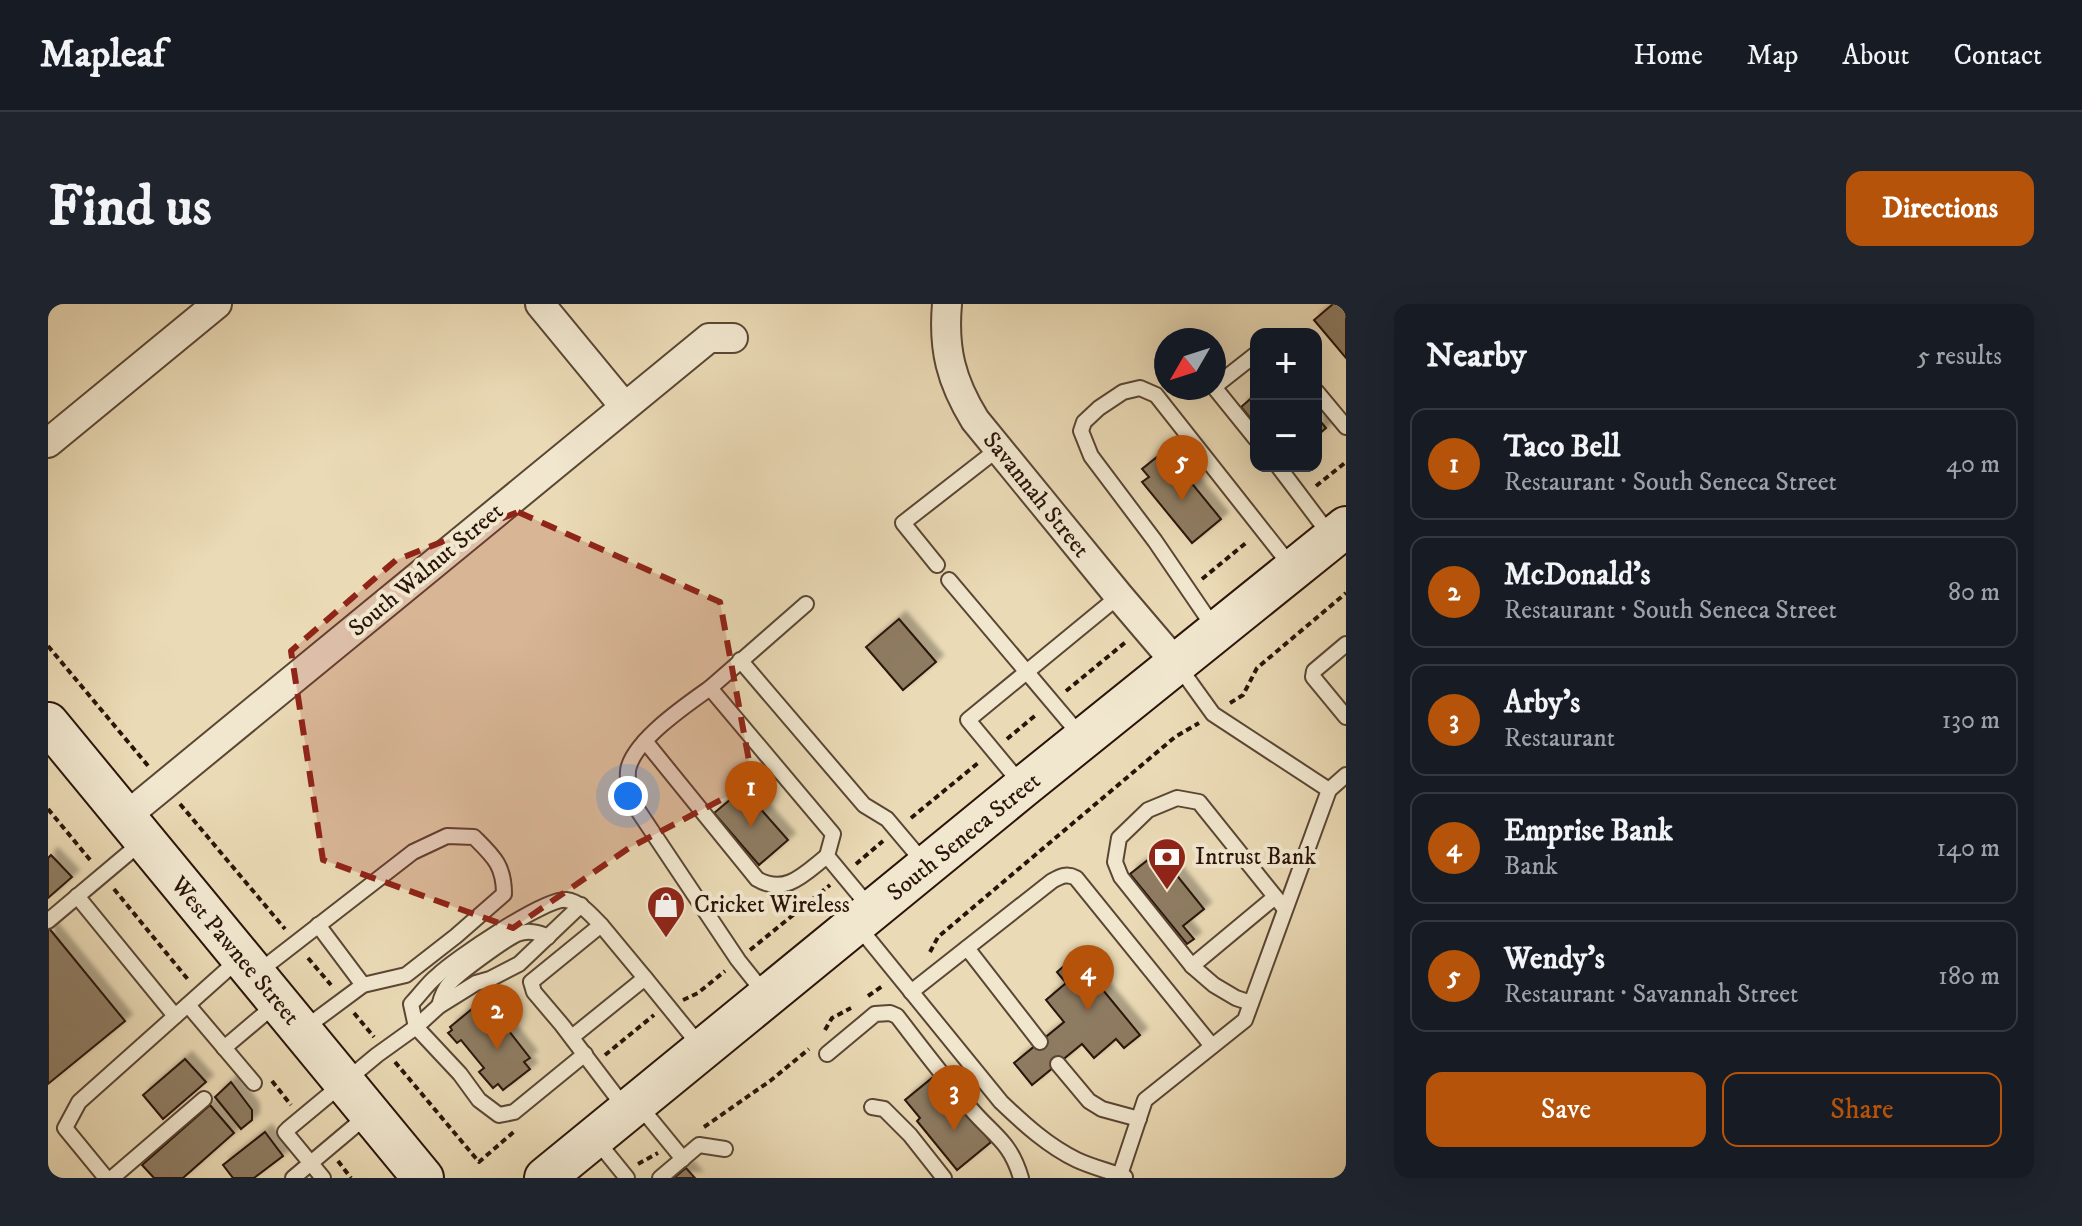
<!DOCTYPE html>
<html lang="en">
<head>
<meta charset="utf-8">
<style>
	:root { --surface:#171b24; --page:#20242c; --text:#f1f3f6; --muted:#9ea1a6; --line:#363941; --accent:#b45309 }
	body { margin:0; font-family:"IM FELL DW Pica",serif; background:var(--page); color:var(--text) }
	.controls { position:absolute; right:24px; top:24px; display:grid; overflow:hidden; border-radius:16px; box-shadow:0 8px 32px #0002 }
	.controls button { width:72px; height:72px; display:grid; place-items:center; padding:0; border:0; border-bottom:2px solid var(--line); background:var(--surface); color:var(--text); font:40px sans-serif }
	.compass { position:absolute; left:1106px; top:24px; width:72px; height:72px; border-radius:50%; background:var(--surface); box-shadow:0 8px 32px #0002; rotate:231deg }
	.you { position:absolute; left:580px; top:492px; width:28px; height:28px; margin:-20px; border:6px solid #fff; border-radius:50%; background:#1a73e8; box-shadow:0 0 0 12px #1a73e833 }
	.badge { display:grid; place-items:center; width:52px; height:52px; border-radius:50%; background:var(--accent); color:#fff; font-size:26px; font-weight:700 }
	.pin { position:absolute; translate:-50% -66px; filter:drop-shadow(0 2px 4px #0008) }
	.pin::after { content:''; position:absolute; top:42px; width:28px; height:24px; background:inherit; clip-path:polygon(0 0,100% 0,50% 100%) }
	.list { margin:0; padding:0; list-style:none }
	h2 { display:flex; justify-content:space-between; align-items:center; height:104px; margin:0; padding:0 32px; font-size:34px }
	h2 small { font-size:26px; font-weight:400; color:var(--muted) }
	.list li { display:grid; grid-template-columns:52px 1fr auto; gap:24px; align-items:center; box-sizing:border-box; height:112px; margin:0 16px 16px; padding:0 16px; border:2px solid var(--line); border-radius:16px }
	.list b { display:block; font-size:30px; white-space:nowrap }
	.list p { margin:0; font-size:26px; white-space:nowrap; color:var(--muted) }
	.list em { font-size:26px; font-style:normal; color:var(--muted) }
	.actions { display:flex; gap:16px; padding:24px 32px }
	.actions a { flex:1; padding:18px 0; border:2px solid var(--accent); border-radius:16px; text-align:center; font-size:28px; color:var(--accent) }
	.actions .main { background:var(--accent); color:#fff }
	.map { position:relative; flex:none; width:1298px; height:874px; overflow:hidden; border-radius:16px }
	header { display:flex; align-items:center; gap:48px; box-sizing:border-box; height:112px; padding:0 40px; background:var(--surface); border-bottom:2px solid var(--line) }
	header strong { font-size:38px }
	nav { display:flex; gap:44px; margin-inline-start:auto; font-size:28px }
	.intro { display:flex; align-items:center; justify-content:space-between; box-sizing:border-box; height:192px; padding:0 48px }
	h1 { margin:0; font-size:56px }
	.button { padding:20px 36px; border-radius:16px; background:var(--accent); color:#fff; font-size:28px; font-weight:700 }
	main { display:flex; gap:48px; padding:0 48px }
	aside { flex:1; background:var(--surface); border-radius:16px; box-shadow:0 8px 32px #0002 }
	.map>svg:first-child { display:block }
	.building { fill:#8e7b62; stroke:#2a1409; stroke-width:2; filter:url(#shadow) }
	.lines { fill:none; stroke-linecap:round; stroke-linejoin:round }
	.lane-casing { stroke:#5a4634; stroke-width:18 }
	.street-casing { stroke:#5a4634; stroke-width:32 }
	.secondary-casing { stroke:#2a1409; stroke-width:44 }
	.path { stroke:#2a1409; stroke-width:4; stroke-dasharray:6 4; stroke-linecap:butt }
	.lane { stroke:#f1e7cf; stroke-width:14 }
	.street { stroke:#f1e7cf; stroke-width:28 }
	.secondary { stroke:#f1e7cf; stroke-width:40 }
	.marked { fill:#8f2418; fill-opacity:0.2; stroke:#8f2418; stroke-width:6; stroke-dasharray:16 10; stroke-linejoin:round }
	.labels { text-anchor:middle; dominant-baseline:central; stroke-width:8; stroke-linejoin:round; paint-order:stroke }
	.street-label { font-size:24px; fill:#2a1409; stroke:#f1e7cf }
	.poi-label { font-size:24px; fill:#2a1409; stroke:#f1e7cf; text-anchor:start }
</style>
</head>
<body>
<header>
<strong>Mapleaf</strong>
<nav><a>Home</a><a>Map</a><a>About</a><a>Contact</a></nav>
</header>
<div class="intro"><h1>Find us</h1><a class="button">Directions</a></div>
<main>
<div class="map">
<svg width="1298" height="874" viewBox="0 0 1298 874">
	<defs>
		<filter id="shadow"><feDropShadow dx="7" dy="-7" stdDeviation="2" flood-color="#0004"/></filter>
	</defs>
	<rect width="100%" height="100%" fill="#eadab5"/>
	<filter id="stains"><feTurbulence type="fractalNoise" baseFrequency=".0025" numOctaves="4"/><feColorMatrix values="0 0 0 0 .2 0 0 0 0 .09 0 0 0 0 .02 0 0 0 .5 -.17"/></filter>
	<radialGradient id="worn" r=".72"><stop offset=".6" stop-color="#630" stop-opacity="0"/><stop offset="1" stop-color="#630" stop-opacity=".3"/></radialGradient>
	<!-- building -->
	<g class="building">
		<polygon points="1285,0 1298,0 1298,54 1266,16"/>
		<polygon points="1208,90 1208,121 1193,103"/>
		<polygon points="1268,112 1278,124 1268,133"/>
		<polygon points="1114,149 1121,157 1124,155 1173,215 1144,239 1094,178 1101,173 1094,165"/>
		<polygon points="851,315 888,358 855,386 818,343"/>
		<polygon points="695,485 740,536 711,561 666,509"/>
		<polygon points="1110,548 1156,605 1135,622 1146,635 1139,640 1082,570"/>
		<polygon points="3,551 24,573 0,594 0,554"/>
		<polygon points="0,623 77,717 0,780"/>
		<polygon points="1027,652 1092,731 1076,744 1068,735 1046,754 1034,740 984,781 966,759 1016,718 998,696 1018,679 1009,668"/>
		<polygon points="430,700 447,722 453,717 482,754 476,758 482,765 455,786 450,780 445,784 431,768 436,764 413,736 409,739 400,729 404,726 402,723"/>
		<polygon points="137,755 158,778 115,815 95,791"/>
		<polygon points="884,774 899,792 903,789 943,838 909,866 869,817 872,814 857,796"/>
		<polygon points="183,778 204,806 204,816 193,825 167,793"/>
		<polygon points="162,801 186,829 135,874 106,874 94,861"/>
		<polygon points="217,828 235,852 206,874 185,874 175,861"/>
		<polygon points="638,864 647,874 626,874"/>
	</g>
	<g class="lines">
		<!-- lane casing -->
		<g class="lane-casing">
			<g id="lane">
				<polyline points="1166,83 1208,135"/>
				<polyline points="1166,83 1208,50"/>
				<polyline points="1268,87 1298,123"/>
				<polyline points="1230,162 1282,231"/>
				<polyline points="889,261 855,219 950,145"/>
				<polyline points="901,276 1032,431"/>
				<polyline points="1167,325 1107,237 1043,152 1033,127 1036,118 1051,104 1075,88 1092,84 1108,91 1243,262"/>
				<polyline points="1298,340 1266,367 1265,373 1298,413"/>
				<polyline points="692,356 816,501 839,515 877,560"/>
				<polyline points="1129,360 1165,410 1281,486"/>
				<polyline points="662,384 758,300"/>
				<path d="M597,437L709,575C738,592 757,569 779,552"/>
				<polyline points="974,481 920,416 1071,292"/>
				<polyline points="29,592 127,712"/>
				<polyline points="0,617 95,537"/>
				<polyline points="270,621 315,681"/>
				<path d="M809,621L953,798C976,820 1000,842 1029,856C1044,863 1061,867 1077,873"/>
				<polyline points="919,644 992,738"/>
				<polyline points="1144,662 1227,593"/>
				<path d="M209,669L365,548L399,532L426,533C445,552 456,561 456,590L408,632L358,671L315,681L257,724"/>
				<path d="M863,688L1004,577C1013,572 1019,569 1028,574L1164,742"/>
				<path d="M717,690L690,656L581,493C581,483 578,470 581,462C590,434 638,401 662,384L785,530L779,552L823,605"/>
				<polyline points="1203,699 1188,694 1166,681 1144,662 1073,573 1067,558 1071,534 1100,506 1129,494 1151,498 1237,605"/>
				<polyline points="140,701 206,779"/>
				<path d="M391,702C393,694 396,685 402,679C412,668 456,636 469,630C479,626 491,628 500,633"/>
				<polyline points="524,733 597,674 653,743"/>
				<polyline points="176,744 228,700"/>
				<path d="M537,750L466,808L451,811L431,796L412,770L368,723L363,700C372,691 379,680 389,672C405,656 498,593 518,596C533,598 543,611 553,621"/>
				<path d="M779,750L827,710L842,709L849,712C873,743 897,775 923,805C946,832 962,837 973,874"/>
				<polyline points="1010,760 1041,797 1054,805 1091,815"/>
				<polyline points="590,800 635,855"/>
				<polyline points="824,803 836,805 862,831 896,874"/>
				<polyline points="577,804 514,721 486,688 483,678 553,621 597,674"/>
				<polyline points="549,837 579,874"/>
				<polyline points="1072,871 1097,796 1197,716 1281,486 1298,471"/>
				<polyline points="58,874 17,824 31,798 190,656"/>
				<polyline points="64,874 156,795"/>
				<polyline points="245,874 321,810"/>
				<polyline points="275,874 237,828 240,825 329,751 368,723 391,702 428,679 442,675 471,660 533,601"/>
				<polyline points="612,874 651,841 677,845"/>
			</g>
		</g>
		<!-- street casing -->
		<g class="street-casing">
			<g id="street">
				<polyline points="492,0 576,102"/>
				<path d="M899,0C895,45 903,77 927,116L1071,292L1129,360"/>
				<polyline points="0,139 169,0"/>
				<polyline points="76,514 661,34 685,34"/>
			</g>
		</g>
		<!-- secondary casing -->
		<g class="secondary-casing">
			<g id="secondary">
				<polyline points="0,419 375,874"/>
				<polyline points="497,874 975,483 1298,223"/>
			</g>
		</g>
		<!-- path -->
		<g class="path">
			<polyline points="1268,182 1298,158"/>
			<polyline points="1154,275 1199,238"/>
			<polyline points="0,342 101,463"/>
			<polyline points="1018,387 1079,337"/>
			<polyline points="1182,399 1195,391 1209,364 1298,289"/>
			<polyline points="959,435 989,410"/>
			<polyline points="132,500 237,625"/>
			<polyline points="0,505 43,557"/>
			<polyline points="863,514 930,459"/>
			<polyline points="808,560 835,537"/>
			<polyline points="66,585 142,678"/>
			<polyline points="702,646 782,581"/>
			<polyline points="882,648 890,633 1127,433 1151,419"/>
			<polyline points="260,654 283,681"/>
			<polyline points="820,692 836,681"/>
			<polyline points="635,696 650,689 677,667"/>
			<polyline points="306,709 326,733"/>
			<polyline points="777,726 784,714 803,704"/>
			<polyline points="557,751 606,711"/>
			<polyline points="347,758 431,858 468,826"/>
			<polyline points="224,777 243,801"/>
			<polyline points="656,823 722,777 761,745"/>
			<polyline points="290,857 303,874"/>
			<polyline points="590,860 610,849"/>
		</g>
		<!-- lane -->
		<use href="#lane" class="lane"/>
		<!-- street -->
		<use href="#street" class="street"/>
		<!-- secondary -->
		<use href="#secondary" class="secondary"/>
	</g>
	<!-- marked area -->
	<path class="marked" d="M470,208L672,298L705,479L581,544L465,624L275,556L243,347L348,256Z"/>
	<!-- icons -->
	<defs>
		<g id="bank-pin" transform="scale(2)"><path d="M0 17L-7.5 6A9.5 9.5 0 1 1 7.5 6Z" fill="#8f2418" stroke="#f1e7cf"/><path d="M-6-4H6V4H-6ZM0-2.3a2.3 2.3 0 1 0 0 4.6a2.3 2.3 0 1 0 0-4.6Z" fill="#fff"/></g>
		<g id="shop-pin" transform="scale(2)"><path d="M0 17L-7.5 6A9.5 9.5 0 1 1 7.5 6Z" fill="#8f2418" stroke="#f1e7cf"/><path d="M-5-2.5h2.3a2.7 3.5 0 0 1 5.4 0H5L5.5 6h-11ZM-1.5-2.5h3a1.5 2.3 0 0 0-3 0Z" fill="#fff"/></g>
	</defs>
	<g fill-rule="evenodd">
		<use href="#bank-pin" x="1119" y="553"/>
		<use href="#shop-pin" x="618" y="601"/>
	</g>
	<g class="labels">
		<!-- street labels -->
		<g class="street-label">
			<text transform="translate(988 191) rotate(51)">Savannah Street</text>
			<text transform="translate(378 266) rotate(-40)">South Walnut Street</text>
			<text transform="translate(916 533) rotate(-39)">South Seneca Street</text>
			<text transform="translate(187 647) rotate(50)">West Pawnee Street</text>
		</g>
		<!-- poi labels -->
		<g class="poi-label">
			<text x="1147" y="553">Intrust Bank</text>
			<text x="646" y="601">Cricket Wireless</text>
		</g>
	</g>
	<rect width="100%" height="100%" filter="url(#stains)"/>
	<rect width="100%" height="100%" fill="url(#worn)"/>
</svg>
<div class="controls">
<button>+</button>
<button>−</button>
</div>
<svg class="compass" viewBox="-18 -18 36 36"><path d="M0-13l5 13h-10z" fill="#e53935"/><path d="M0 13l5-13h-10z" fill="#9ea1a6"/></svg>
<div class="you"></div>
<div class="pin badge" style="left:703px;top:523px">1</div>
<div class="pin badge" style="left:449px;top:746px">2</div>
<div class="pin badge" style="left:906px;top:827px">3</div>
<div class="pin badge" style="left:1040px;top:707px">4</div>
<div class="pin badge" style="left:1134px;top:197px">5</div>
</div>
<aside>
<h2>Nearby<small>5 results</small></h2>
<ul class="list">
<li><span class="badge">1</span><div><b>Taco Bell</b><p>Restaurant · South Seneca Street</p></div><em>40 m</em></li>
<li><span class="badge">2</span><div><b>McDonald's</b><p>Restaurant · South Seneca Street</p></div><em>80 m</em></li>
<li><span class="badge">3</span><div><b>Arby's</b><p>Restaurant</p></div><em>130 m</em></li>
<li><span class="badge">4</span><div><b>Emprise Bank</b><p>Bank</p></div><em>140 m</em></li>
<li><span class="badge">5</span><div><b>Wendy's</b><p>Restaurant · Savannah Street</p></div><em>180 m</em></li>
</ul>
<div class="actions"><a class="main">Save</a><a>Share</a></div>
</aside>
</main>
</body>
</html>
